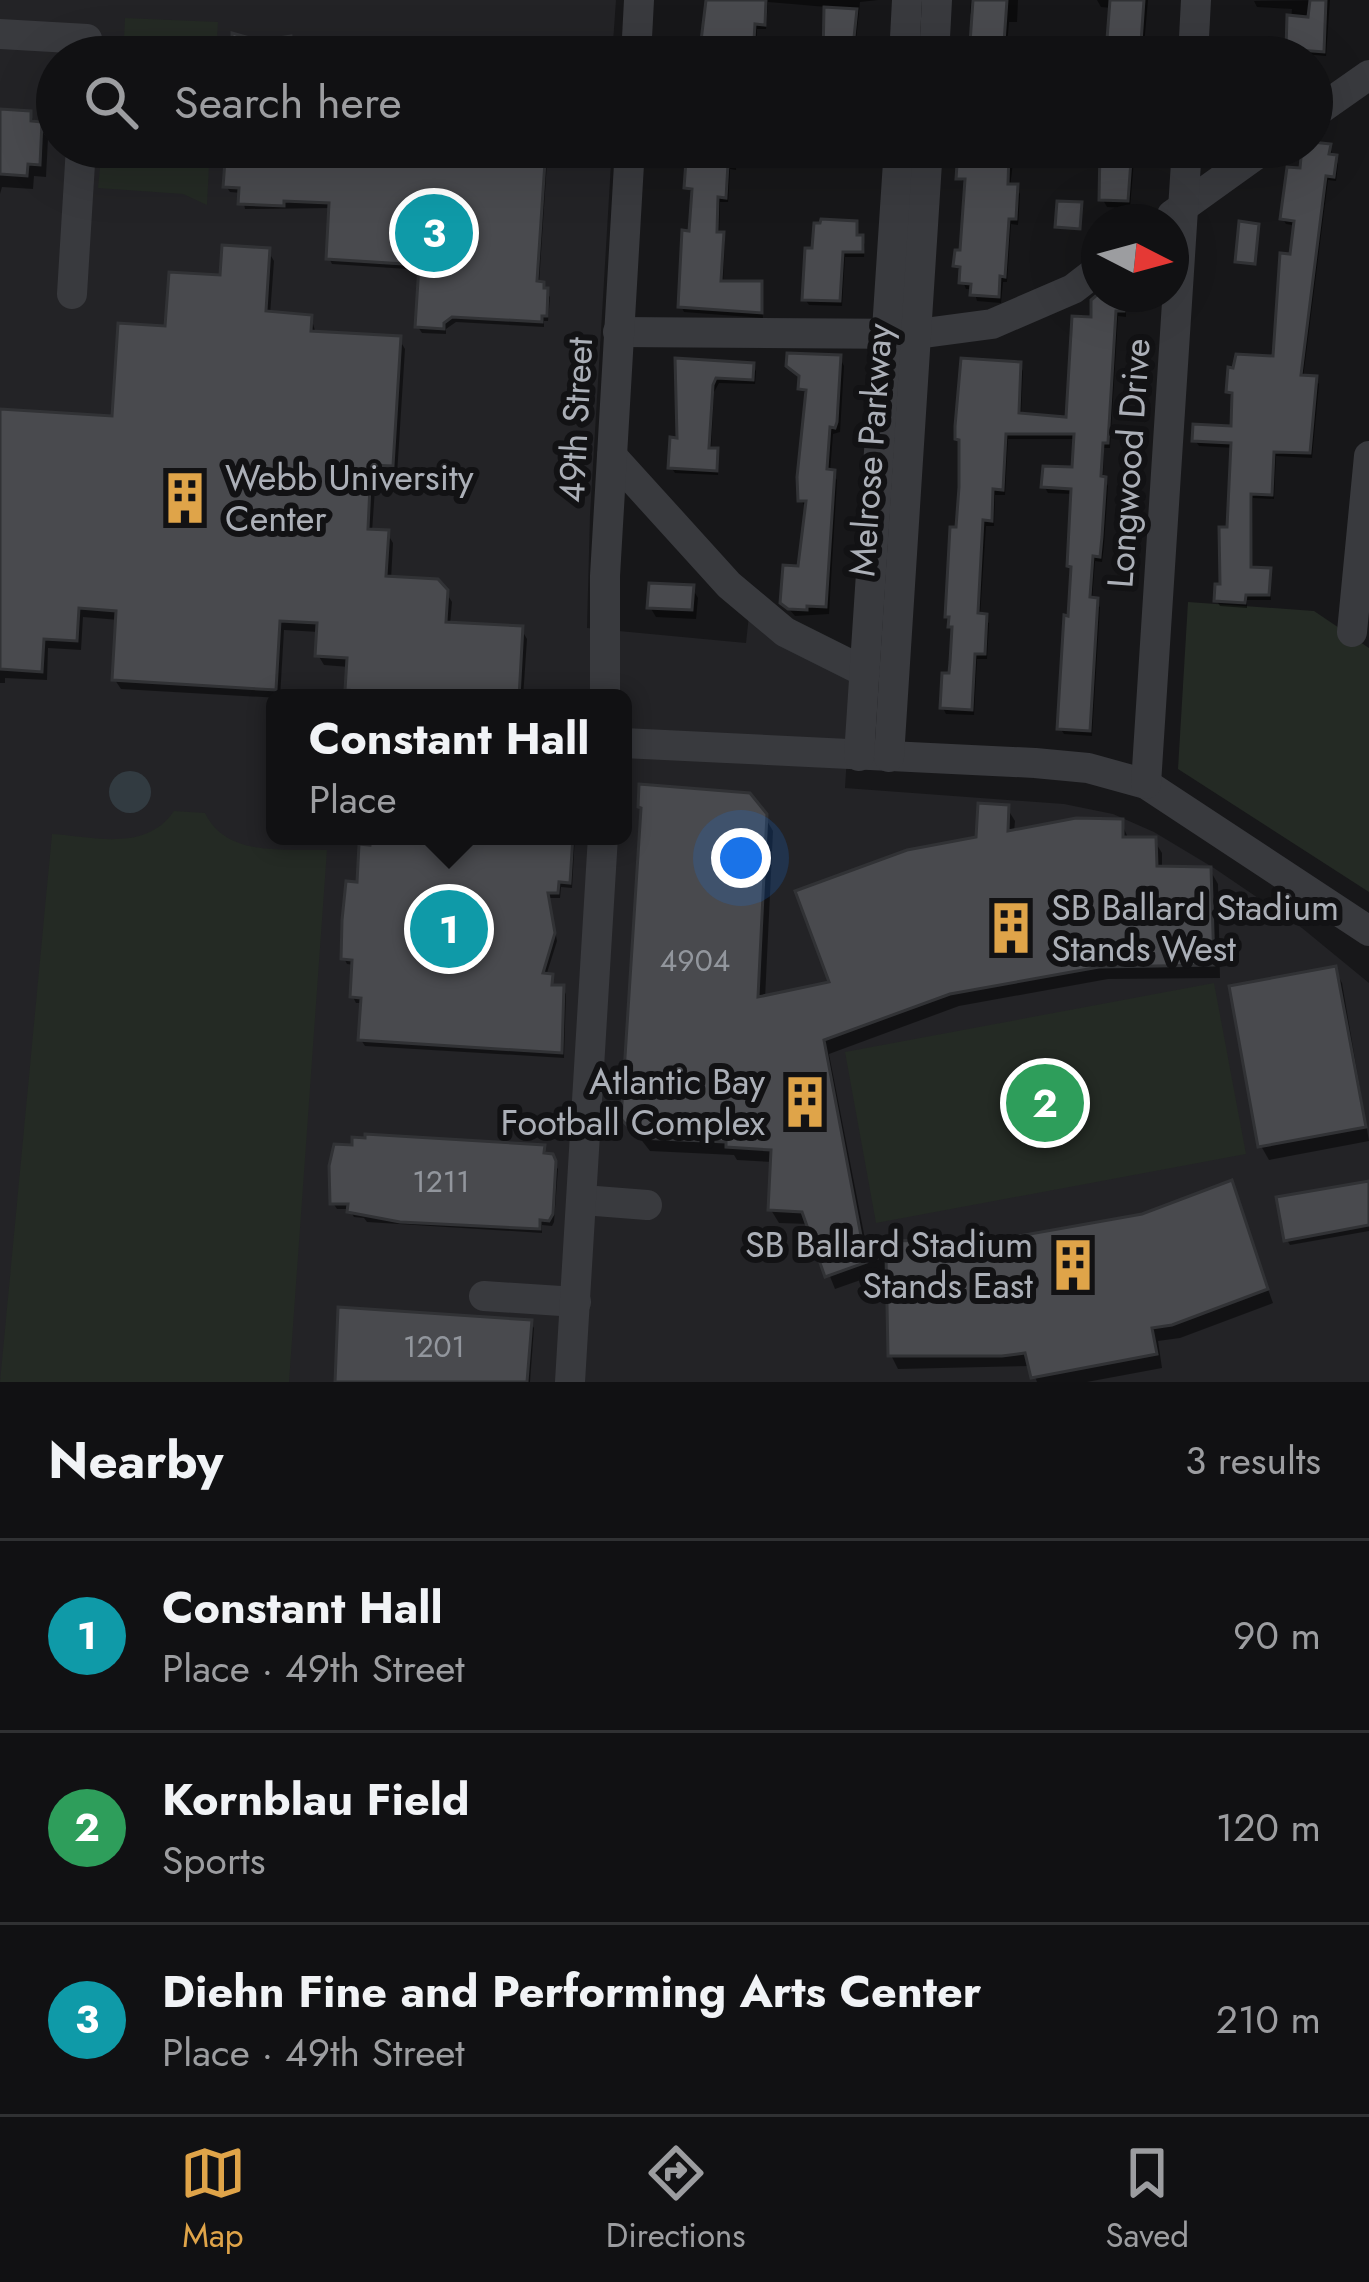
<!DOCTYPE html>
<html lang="en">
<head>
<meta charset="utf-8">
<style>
	:root { --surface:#111113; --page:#1a1a1c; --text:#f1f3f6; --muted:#9c9da0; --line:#303133; --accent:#dfa449 }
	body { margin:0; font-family:Jost,sans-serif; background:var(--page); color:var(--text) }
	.compass { position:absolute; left:1081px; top:204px; width:108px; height:108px; border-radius:50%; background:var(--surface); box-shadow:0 12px 48px #0002; rotate:96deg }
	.you { position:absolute; left:741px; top:858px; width:42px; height:42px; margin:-30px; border:9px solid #fff; border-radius:50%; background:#1a73e8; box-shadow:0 0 0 18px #1a73e833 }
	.badge { display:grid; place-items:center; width:78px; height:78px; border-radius:50%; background:var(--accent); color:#fff; font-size:39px; font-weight:700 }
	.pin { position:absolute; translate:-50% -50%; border:6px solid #fff; box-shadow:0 3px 12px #0006 }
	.popup { position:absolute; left:266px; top:689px; width:366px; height:156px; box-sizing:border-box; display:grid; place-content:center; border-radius:18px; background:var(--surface); filter:drop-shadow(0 3px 9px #0005); font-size:39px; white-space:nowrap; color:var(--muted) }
	.popup b { font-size:45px; color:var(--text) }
	.popup::after { content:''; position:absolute; left:50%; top:100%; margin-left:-24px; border:24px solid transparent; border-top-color:var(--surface) }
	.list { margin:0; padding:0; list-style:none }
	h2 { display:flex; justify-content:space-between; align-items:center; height:156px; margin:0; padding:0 48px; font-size:51px }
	h2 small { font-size:39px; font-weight:400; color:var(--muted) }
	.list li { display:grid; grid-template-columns:78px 1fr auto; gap:36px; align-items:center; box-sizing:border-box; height:192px; padding:0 48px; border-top:3px solid var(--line) }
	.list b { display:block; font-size:45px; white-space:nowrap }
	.list p { margin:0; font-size:39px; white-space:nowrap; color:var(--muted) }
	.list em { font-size:39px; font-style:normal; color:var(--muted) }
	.icon { flex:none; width:66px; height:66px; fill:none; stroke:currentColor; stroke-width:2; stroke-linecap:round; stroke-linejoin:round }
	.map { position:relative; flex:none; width:1369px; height:1382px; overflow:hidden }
	.search { position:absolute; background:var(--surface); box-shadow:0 12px 48px #0002; left:36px; right:36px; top:36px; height:132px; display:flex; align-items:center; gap:30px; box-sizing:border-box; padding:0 42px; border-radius:66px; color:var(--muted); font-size:45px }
	.sheet { height:732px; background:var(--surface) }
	nav { display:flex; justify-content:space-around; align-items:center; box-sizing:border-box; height:168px; border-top:3px solid var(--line); background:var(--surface); font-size:33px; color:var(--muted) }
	nav a { display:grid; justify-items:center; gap:6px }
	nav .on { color:var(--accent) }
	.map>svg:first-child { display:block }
	.built { fill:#232326; fill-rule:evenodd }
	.green { fill:#242a24 }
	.water { fill:#323b41 }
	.shadow { fill:#0007 }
	.building { fill:#494a4e; stroke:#313235; stroke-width:3 }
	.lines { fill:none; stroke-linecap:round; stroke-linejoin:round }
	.minor { stroke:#393a3e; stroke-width:30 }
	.labels { text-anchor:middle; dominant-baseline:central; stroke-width:12; stroke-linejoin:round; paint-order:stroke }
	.number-label { font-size:30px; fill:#92969d }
	.street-label { font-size:36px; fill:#abafb7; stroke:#121214 }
	.poi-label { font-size:36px; fill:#abafb7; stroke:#121214; text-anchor:start }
</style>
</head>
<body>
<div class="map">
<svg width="1369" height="1382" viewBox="0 0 1369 1382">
	<rect width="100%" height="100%" fill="#171719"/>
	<!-- built -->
	<path class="built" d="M0,0H616L612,57H57V147H612L590,515L587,628L746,643L749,615L852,677L845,788L1064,804L1113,814L1154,832L1214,868L1302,928L1369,983V1382H0ZM275,698H623V836H275Z"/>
	<!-- green -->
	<g class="green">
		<polygon points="125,18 218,22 216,57 123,57"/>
		<polygon points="102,147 210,147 207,205 183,194 98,188"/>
		<polygon points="1188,602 1314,611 1369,648 1369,892 1178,769"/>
		<path d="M174,811L205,813C227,858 284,848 327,850L289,1382H0L52,834C95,837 146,852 174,811Z"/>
		<polygon points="1214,983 1246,1154 876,1223 845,1052"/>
	</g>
	<!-- water -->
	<circle class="water" cx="130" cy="792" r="21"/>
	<!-- shadow -->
	<g class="shadow">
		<polygon points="709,0 878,0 860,2 855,50 866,51 870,57 825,57 827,7 768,2 766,29 757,29 756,57 702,57"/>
		<polygon points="971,0 1018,0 1017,22 1009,22 1006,57 972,57 975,21 970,13"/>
		<polygon points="1097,0 1148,0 1143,57 1094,57 1095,44 1110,42 1112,8 1101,7"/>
		<polygon points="1330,0 1326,56 1292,53 1289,48 1292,9 1257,7 1254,1"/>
		<polygon points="290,40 293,49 340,43 344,52 384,47 388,56 440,49 444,57 234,57 260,44"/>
		<polygon points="1247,45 1255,53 1267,57 1232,57"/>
		<polygon points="0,112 29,114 48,139 46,177 34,176 33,189 2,187 0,194"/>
		<polygon points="1312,145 1329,147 1338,164 1336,181 1328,180 1303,378 1315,379 1319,384 1312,458 1276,456 1274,499 1253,498 1252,570 1269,571 1271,600 1247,600 1247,608 1220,606 1217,601 1223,587 1230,531 1234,448 1199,446 1195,440 1234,430 1230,392 1276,360 1297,226 1286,224 1283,219 1302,171 1305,147"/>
		<polygon points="229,147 548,147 539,284 550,297 548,321 544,321 544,327 456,322 446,329 446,334 422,333 418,327 422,270 332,264 329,258 332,208 245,209 242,193 230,192 226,186"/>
		<polygon points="696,147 737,147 736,170 730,169 728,202 720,202 719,235 725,241 723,284 760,284 763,318 684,312 681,306 694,194 687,188"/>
		<polygon points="961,147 1015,147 1010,187 1016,187 1020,194 1018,225 1011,224 1007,282 1003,282 1001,303 977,301 974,289 966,289 957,266 963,253 968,185 959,178"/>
		<polygon points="1099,147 1135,147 1130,208 1107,207 1103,200"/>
		<polygon points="856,224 859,238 865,244 864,257 845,257 842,306 809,305 805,299 815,251"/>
		<polygon points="268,251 274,261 270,315 311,317 316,334 399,339 405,349 397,475 376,474 372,532 387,533 393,543 391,580 445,591 452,602 450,625 521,629 527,639 523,698 353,698 348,689 349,667 324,665 318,655 319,632 284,630 280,698 121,689 115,680 119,620 83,617 81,650 48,648 47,680 5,678 5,683 0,683 0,412 115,419 168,329 223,279"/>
		<polygon points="1103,294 1124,294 1126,298 1126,317 1118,316 1110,448 1104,448 1103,478 1108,486 1104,545 1102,562 1095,561 1092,601 1100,607 1092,736 1064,734 1060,728 1074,573 1070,566 1073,494 1048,493 1044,486 1075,470 1077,439 1008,439 1005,495 995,495 994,526 986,526 980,616 989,623 987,659 977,659 974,715 946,714 943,708 951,676 959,531 1019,364 1023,371 1021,417 1069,420"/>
		<polygon points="840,358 844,366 840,432 833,434 830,472 837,480 829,614 795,616 783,602 801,569 806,508 801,500 805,396 801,379 789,365"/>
		<polygon points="678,361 752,366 756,371 755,384 719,383 714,392 711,451 719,457 718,475 675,473 671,467 680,441"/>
		<polygon points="692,588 698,598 696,619 656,617 650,607"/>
		<polygon points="1007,808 1015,821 1014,833 1121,822 1129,840 1154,840 1162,853 1162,869 1210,870 1218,884 1220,978 1108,979 959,1006 829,1054 866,1244 996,1243 1143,1216 1230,1183 1273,1303 1180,1338 1158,1341 1162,1368 1087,1382 1037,1382 1031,1366 898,1369 891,1355 889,1270 835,1289 809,1224 779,1223 771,1210 773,1162 737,1160 734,1155 650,1151 624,1118 764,816 773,831 765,999 833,984"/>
		<polygon points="374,836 575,836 572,888 561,887 560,898 549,898 557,941 546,976 551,976 554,988 562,988 566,994 564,1058 365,1046 361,1040 364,1003 356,1003 353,997 354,965 347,964 344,958"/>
		<polygon points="1334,969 1342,983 1369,1141 1269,1160 1261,1146"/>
		<polygon points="543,1148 558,1169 554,1222 552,1226 542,1225 542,1233 367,1222 364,1218 354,1217 349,1209 337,1209 333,1203"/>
		<polygon points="1369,1184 1369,1231 1290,1245 1287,1240"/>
		<polygon points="530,1322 534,1328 530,1382 338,1382"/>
	</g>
	<!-- building -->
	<g class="building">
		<polygon points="706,0 766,0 765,25 755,24 753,57 699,57"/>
		<polygon points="973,0 1007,0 1003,57 969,57"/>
		<polygon points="1110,0 1144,0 1140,57 1099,57 1099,39 1107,39"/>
		<polygon points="1310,0 1326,0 1324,52 1286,49 1287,15 1308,17"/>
		<polygon points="824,7 857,9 852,57 823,57"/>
		<polygon points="232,33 260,41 291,36 292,49 300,51 299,57 221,57 220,46 232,45"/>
		<polygon points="0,109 31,111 31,121 42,122 40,165 28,164 27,176 0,174"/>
		<polygon points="1312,142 1331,144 1329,154 1337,155 1334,177 1326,176 1301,375 1317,376 1310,453 1274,452 1272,495 1251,494 1251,567 1271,568 1269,595 1246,595 1245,603 1214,601 1215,584 1220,584 1219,527 1227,527 1231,443 1192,441 1193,424 1231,426 1232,393 1226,392 1228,367 1233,368 1236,354 1273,356 1280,253 1290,254 1294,221 1280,219 1287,167 1300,168 1302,147 1312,147"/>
		<polygon points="226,147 546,147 537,281 544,282 544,288 548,288 547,316 542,316 542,322 452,317 444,323 444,329 415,327 419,265 326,259 329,203 284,201 284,206 238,204 239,188 223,187"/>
		<polygon points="687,147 735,147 734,165 728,164 726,198 718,197 717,232 724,232 721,281 762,281 762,313 678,307 682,230 689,231 692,189 684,188"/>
		<polygon points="1100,147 1132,147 1128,201 1099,200"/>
		<polygon points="958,149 1009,154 1008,184 1018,184 1016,219 1009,219 1005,277 1000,276 999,297 970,295 971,284 959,283 960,267 953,266 955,250 960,250 965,179 956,179"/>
		<polygon points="1057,201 1082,202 1080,229 1055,227"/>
		<polygon points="821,219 857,221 857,235 863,235 863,252 843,252 840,301 802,300 805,248 812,248 814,223 820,223"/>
		<polygon points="1239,221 1259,224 1255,264 1235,262"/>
		<polygon points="222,245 270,248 266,311 312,315 311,331 401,336 393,466 371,465 368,529 389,530 386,576 438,579 448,590 446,622 523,626 519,698 386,698 387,693 345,690 347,658 315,656 317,623 280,621 276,690 112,680 116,611 79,608 77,641 44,639 42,672 0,669 0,409 112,416 118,323 165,326 169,272 220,275"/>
		<polygon points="1098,294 1124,294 1124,311 1116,311 1108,443 1103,443 1101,476 1106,477 1102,537 1100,557 1093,556 1090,597 1098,598 1090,731 1057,729 1064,615 1068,616 1071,567 1067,566 1071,489 1041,487 1043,466 1072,467 1074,434 1006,434 1003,490 993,489 992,521 983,520 978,613 987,614 985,654 975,654 972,710 940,708 942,673 949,673 950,662 952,627 948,627 949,617 945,617 950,527 956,527 959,487 959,440 955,439 955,426 961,358 1021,362 1019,413 1066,417 1072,316 1091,317 1091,300"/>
		<polygon points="787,353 841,355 837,422 835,428 830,427 827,469 835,470 826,607 807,606 807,610 788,609 780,603 783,565 798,566 806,501 798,501 797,477 806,390 798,389 799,376 786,366"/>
		<polygon points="675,358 754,363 753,380 716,378 713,385 709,448 718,448 717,471 668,468 670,437 677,438"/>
		<polygon points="649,583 694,585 692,610 647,608"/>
		<polygon points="639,784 750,793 767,814 758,997 829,982 795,891 907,850 976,837 978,803 1009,805 1008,831 1076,818 1123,819 1123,837 1156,837 1157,866 1211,867 1214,965 1099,967 950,994 824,1040 862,1241 996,1240 1142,1214 1232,1180 1268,1289 1172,1325 1152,1328 1157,1354 1031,1378 1025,1353 1002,1356 888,1356 886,1255 825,1277 802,1212 768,1210 771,1150 726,1147 726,1142 639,1138 621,1119 641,808 638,807"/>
		<polygon points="371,836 573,836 570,883 559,882 558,893 548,893 555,933 543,973 553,974 552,985 564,985 562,1053 358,1040 361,998 350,997 352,960 341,959 342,920 346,881 357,882 359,844 370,845"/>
		<polygon points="1336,966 1366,1127 1258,1147 1229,986"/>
		<polygon points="365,1134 545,1145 544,1153 553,1154 556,1161 553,1214 549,1221 540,1220 540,1229 400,1222 347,1212 348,1204 330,1204 329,1166 334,1144 352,1145 352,1137 365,1138"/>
		<polygon points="1369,1181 1369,1225 1284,1241 1276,1197"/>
		<polygon points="338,1307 532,1320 527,1382 335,1382"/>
	</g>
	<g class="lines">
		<!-- minor -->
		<g class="minor">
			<polyline points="0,34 87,39 85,57"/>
			<polyline points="636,57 639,0"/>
			<polyline points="904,57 907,0"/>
			<polyline points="934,57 937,0"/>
			<polyline points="1193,57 1196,0"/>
			<polyline points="1312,115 1369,75"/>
			<polyline points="1172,215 1267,147"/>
			<polyline points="72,294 81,147"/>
			<polyline points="618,332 917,334 992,324 1073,289 1099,269"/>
			<polyline points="612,456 729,585 785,632 865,672"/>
			<polyline points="1352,632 1369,456"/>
			<polyline points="605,698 605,576 630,147"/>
			<polyline points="623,743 1035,763 1088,768 1146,784 1369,931"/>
			<polyline points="859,756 899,147"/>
			<polyline points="889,757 928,147"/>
			<polyline points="1146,784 1187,147"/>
			<polyline points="583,1200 647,1205"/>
			<polyline points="484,1296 576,1302"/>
			<polyline points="570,1382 603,836"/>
		</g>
	</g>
	<!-- icons -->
	<defs>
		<g id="building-bare" transform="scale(4.14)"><path d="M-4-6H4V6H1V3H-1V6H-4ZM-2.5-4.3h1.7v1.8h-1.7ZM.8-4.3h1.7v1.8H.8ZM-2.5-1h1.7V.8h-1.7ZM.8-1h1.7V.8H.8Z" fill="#dfa449" stroke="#121214" stroke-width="2.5" paint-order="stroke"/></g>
	</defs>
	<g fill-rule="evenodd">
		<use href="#building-bare" x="185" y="498"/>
		<use href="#building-bare" x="1011" y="928"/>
		<use href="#building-bare" x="805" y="1102"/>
		<use href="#building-bare" x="1073" y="1265"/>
	</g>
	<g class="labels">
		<!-- number labels -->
		<g class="number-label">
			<text x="695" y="960">4904</text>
			<text x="441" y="1181">1211</text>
			<text x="434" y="1346">1201</text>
		</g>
		<!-- street labels -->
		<g class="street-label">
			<text transform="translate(575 420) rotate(-87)">49th Street</text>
			<text transform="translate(870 450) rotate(-86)">Melrose Parkway</text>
			<text transform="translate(1128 463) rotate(-86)">Longwood Drive</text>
		</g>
		<!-- poi labels -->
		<g class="poi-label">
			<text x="225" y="477">Webb University<tspan x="225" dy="41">Center</tspan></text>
			<text x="1051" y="907">SB Ballard Stadium<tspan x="1051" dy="41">Stands West</tspan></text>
			<text x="765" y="1081" text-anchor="end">Atlantic Bay<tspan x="765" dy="41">Football Complex</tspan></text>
			<text x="1033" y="1244" text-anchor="end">SB Ballard Stadium<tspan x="1033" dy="41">Stands East</tspan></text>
		</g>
	</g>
</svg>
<svg class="compass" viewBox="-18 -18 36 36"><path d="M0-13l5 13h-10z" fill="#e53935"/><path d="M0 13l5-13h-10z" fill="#9c9da0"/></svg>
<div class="you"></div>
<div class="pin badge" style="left:449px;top:929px;background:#0f9aa8">1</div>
<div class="popup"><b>Constant Hall</b>Place</div>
<div class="pin badge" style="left:1045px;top:1103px;background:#2e9e5b">2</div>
<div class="pin badge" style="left:434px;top:233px;background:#0f9aa8">3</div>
<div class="search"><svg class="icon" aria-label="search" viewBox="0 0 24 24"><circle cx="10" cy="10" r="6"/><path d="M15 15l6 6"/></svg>Search here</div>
</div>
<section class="sheet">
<h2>Nearby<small>3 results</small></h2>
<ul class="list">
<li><span class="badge" style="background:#0f9aa8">1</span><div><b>Constant Hall</b><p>Place · 49th Street</p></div><em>90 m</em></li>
<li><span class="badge" style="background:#2e9e5b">2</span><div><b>Kornblau Field</b><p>Sports</p></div><em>120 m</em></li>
<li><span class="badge" style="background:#0f9aa8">3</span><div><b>Diehn Fine and Performing Arts Center</b><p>Place · 49th Street</p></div><em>210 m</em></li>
</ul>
</section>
<nav>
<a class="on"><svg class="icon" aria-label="map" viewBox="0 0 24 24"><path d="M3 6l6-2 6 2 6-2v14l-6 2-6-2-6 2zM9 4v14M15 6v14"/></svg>Map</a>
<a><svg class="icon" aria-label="directions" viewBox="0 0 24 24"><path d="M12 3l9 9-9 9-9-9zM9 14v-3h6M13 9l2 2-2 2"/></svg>Directions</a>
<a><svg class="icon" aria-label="saved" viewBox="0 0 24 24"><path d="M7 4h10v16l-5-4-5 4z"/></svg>Saved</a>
</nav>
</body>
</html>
